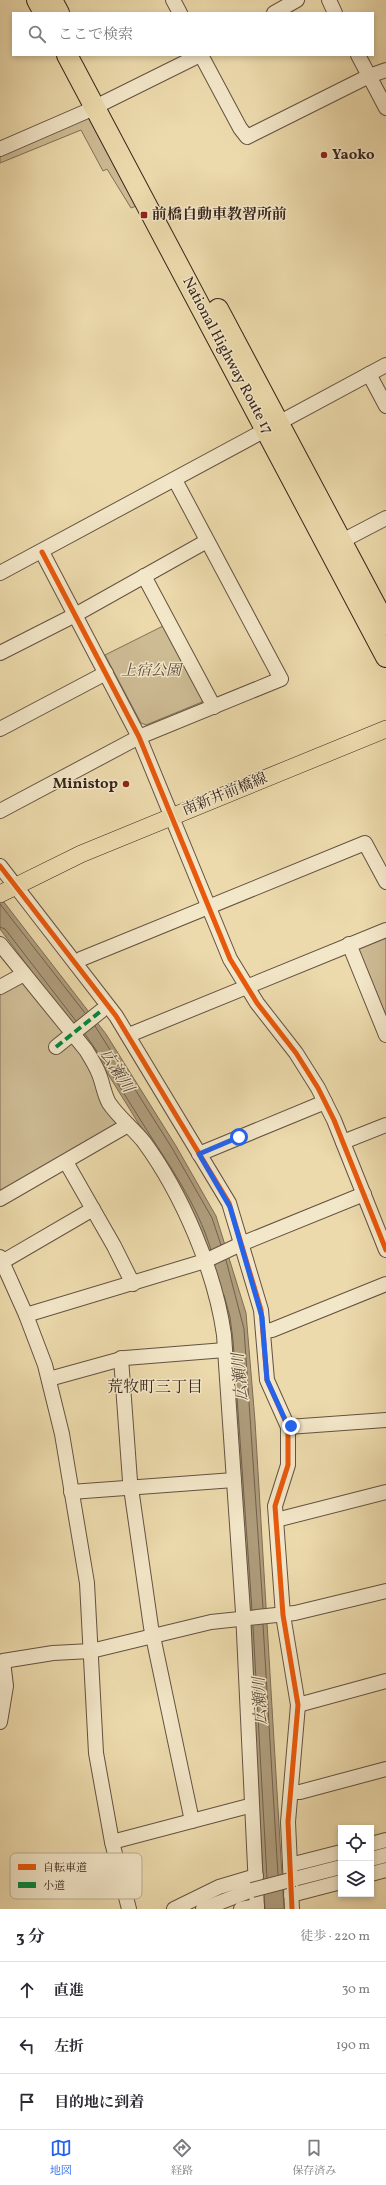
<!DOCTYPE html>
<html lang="ja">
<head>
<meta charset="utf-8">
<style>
	:root { --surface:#fff; --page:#f7f7f7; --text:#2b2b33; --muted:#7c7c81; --line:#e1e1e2; --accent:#2563eb }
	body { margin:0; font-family:Vollkorn,"Noto Serif JP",serif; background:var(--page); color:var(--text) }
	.controls { position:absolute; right:12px; bottom:12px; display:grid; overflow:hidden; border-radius:0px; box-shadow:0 2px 6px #0003 }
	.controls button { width:36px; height:36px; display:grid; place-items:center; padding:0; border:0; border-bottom:1px solid var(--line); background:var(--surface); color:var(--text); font:20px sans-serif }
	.stop { position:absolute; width:12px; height:12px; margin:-9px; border:3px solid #2563eb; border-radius:50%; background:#fff }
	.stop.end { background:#2563eb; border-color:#fff; box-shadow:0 1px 4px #0008 }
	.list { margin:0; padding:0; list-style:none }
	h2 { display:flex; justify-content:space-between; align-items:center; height:52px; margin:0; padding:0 16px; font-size:17px }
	h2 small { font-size:13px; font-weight:400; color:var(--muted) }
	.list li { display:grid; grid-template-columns:26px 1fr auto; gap:12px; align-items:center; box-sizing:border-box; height:56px; padding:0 16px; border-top:1px solid var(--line) }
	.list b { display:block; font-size:15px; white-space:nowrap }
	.list em { font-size:13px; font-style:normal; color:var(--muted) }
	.icon { flex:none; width:22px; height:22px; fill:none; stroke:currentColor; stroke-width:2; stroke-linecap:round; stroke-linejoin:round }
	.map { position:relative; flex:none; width:386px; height:1909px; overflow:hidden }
	.search { position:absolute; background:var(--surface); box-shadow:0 2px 6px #0003; left:12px; right:12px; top:12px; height:44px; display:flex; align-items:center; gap:10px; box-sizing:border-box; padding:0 14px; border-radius:0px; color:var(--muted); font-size:15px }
	.sheet { height:220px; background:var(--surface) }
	nav { display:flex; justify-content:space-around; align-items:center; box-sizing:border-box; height:56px; border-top:1px solid var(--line); background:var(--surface); font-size:11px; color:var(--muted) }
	nav a { display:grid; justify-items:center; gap:2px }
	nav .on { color:var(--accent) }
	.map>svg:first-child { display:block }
	.green { fill:#cdbb94; stroke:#827058 }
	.water { fill:#ae9c7b; stroke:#7e6c55 }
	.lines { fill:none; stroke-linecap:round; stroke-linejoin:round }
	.shore { stroke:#72604c; stroke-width:1 }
	.minor-casing { stroke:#645241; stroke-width:16 }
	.major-casing { stroke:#37251d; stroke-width:18 }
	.highway-casing { stroke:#37251d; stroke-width:22 }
	.minor { stroke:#f3e7c9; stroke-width:14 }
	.major { stroke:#ecdaac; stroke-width:17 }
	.highway { stroke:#ecdaac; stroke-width:20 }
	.minor-bridge-casing { stroke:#645241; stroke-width:16; stroke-linecap:butt }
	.minor-bridge { stroke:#f3e7c9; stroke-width:14 }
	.quiet { stroke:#00873e; stroke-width:4; stroke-dasharray:8 4; stroke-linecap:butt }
	.cycleway-casing { stroke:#f3e7c9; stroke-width:8 }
	.cycleway { stroke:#e8590c; stroke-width:5 }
	.route { stroke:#2563eb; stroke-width:5 }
	.poi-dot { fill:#8f2418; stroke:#f3e7c9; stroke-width:1.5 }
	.labels { text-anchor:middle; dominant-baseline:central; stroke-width:3; stroke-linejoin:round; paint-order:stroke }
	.poi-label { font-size:15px; font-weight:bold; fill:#37251d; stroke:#f3e7c9; text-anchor:start }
	.street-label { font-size:15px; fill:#37251d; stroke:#f3e7c9 }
	.park-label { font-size:15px; font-style:italic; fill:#5c4a3b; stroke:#f3e7c9 }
	.water-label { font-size:16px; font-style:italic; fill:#5b4939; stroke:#f3e7c9 }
	.neighbourhood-label { font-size:16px; fill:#37251d; stroke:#f3e7c9 }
	.key { fill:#f3e7c9; stroke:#bbad95; stroke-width:1 }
	.key-label { font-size:11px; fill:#37251d }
</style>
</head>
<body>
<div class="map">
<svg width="386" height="1909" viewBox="0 0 386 1909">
	<rect width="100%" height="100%" fill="#ecdaac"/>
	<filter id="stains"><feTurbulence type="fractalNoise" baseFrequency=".005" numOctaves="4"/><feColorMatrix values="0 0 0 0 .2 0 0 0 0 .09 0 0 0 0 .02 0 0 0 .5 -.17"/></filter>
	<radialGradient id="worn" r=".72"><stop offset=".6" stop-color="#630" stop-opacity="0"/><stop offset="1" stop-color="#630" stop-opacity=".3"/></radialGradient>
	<!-- green -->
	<g class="green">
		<polygon points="94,112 142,204 131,208 107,169 103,171 81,130 0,163 0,153"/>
		<polygon points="165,625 203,697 202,702 146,725 141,723 105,655"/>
		<polygon points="386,935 386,1021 357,946"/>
		<polygon points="22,982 78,1048 116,1120 117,1127 0,1193 0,994"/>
	</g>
	<!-- water -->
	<polygon class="water" points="0,897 106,1034 176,1146 216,1216 246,1313 255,1421 284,1909 265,1909 249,1634 229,1340 166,1168 103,1066 0,929"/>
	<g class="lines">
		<!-- shore -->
		<g class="shore">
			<polyline points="0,904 85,1013"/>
			<polyline points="0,927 5,929 76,1021"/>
			<polyline points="95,1026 172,1148 212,1218 221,1245"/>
			<path d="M85,1034C106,1063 124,1094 143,1124C168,1164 197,1203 211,1250"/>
			<polyline points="226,1260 244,1329 263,1608"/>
			<polyline points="224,1295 230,1317 233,1340 252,1610"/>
			<polyline points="263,1624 278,1875"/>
			<polyline points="253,1626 267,1878"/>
		</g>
		<!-- minor casing -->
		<g class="minor-casing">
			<g id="minor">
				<polyline points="173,0 180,13"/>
				<polyline points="329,0 335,13"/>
				<polyline points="274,13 297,0"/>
				<polyline points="201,55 240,128 247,137 369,76 386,70"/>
				<polyline points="358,55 386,108"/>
				<polyline points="0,149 85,112 200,55"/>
				<polyline points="369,374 386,406"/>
				<polyline points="342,541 386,518"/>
				<polyline points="42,552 139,737 230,959 257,1003 296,1053 318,1088 334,1120 386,1250"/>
				<polyline points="0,573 386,365"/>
				<polyline points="144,576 214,707"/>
				<polyline points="0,653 75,615 207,541"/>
				<polyline points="0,729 106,673"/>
				<polyline points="0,811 139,737 281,679 175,480"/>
				<polyline points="0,866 116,1016 229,1203 261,1310 267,1380 288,1427 288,1465 275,1506 283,1615 298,1705 288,1822 292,1909"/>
				<path d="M0,944L86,1050C91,1058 96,1066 99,1074C103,1084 104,1094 109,1103C119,1118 133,1128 144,1142C182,1194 215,1271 224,1335L243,1612L257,1909"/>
				<polyline points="349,944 386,1035"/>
				<polyline points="76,964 81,959 365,843 386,882"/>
				<polyline points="0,987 24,974"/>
				<polyline points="129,1035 386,930"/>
				<polyline points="56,1047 101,1011"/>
				<polyline points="343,1142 386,1125"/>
				<polyline points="199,1154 325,1102"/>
				<polyline points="66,1162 114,1246 133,1284"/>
				<polyline points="0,1199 128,1125"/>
				<polyline points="0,1257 26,1315 45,1365 62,1434 87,1583 96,1753 112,1842 129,1909"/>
				<polyline points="2,1262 93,1209"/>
				<polyline points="26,1315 205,1261 241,1244 364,1194"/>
				<polyline points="263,1331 272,1330 386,1284"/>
				<polyline points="121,1358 130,1481 151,1627 192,1821"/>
				<polyline points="49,1379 125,1358 225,1350"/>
				<polyline points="288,1427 386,1420"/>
				<polyline points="71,1492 234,1480"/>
				<polyline points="276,1520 386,1492"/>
				<polyline points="298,1705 386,1681"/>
				<polyline points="0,1722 6,1686 3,1661 53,1653 91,1651 211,1622 295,1613 386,1591"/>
				<polyline points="291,1792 300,1792 386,1769"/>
				<polyline points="112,1842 245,1807 252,1807"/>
				<polyline points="371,1844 386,1840"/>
				<polyline points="371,1859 386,1855"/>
				<polyline points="290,1865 341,1852"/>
				<polyline points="371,1874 386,1870"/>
				<polyline points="294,1879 341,1867"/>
				<polyline points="291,1895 341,1882"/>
				<polyline points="174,1909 219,1887 256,1876"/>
				<polyline points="203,1909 252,1890"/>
				<polyline points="241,1909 257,1906"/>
			</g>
		</g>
		<!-- major casing -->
		<g class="major-casing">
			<polyline id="major" points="0,894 81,854 386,729"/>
		</g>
		<!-- highway casing -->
		<g class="highway-casing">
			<g id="highway">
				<polyline points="37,0 44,13"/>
				<polyline points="52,0 59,13"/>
				<polyline points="67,55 386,657"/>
				<polyline points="218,309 386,625"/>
			</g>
		</g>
		<!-- minor -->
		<use href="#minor" class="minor"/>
		<!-- major -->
		<use href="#major" class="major"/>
		<!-- highway -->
		<use href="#highway" class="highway"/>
		<!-- minor-bridge casing -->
		<g class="minor-bridge-casing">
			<polyline id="minor-bridge" points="252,1890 294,1879"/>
		</g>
		<!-- minor-bridge -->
		<use href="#minor-bridge" class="minor-bridge"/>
		<!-- quiet -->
		<polyline class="quiet" points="56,1047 101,1011"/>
		<!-- cycleway casing -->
		<g class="cycleway-casing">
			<g id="cycleway">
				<polyline points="42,552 139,737 230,959 257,1003 296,1053 318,1088 334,1120 386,1250"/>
				<polyline points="0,866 116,1016 229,1203 261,1310 267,1380 288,1427 288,1465 275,1506 283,1615 298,1705 288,1822 292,1909"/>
			</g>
		</g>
		<!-- cycleway -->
		<use href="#cycleway" class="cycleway"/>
	</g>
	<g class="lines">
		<!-- route -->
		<polyline class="route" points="239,1137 199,1154 230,1207 262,1317 267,1380 288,1426 291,1426"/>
	</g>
	<!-- markers -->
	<g class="poi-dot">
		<circle cx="324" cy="155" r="4"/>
		<rect x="140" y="211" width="8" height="8" rx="2"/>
		<circle cx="126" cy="784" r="4"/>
	</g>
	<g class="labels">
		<!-- poi labels -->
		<g class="poi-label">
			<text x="332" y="155">Yaoko</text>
			<text x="152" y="215">前橋自動車教習所前</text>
			<text x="118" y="784" text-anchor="end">Ministop</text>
		</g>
		<!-- street labels -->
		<g class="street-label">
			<text transform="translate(227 356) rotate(62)">National Highway Route 17</text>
			<text transform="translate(225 795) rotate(-22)">南新井前橋線</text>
		</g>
		<!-- park labels -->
		<g class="park-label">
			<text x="151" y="671">上宿公園</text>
		</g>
		<!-- water labels -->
		<g class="water-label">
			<text transform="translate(116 1071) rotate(57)">広瀬川</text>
			<text transform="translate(241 1377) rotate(-95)">広瀬川</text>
			<text transform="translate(261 1701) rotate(-93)">広瀬川</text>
		</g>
		<!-- neighbourhood labels -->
		<g class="neighbourhood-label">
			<text x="155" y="1388">荒牧町三丁目</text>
		</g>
	</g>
	<!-- legend -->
	<rect x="10" y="1853" width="132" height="46" rx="6" class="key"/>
	<rect x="18" y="1864" width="18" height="6" fill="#e8590c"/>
	<rect x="18" y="1882" width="18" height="6" fill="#00873e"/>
	<g class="key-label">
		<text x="43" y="1871">自転車道</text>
		<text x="43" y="1889">小道</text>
	</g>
	<rect width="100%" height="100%" filter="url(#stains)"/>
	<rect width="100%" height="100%" fill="url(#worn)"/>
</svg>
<div class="controls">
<button><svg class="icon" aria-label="locate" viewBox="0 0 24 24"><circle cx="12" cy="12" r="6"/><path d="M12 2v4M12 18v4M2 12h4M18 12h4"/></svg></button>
<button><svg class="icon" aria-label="layers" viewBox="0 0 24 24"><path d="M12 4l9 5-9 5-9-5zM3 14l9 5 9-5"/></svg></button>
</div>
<div class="stop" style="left:239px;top:1137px"></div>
<div class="stop end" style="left:291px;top:1426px"></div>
<div class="search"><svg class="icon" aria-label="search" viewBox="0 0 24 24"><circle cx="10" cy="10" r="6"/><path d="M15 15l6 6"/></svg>ここで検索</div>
</div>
<section class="sheet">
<h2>3 分<small>徒歩 · 220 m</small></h2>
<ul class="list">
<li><svg class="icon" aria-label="ahead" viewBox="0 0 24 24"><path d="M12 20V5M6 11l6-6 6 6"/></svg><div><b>直進</b></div><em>30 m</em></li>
<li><svg class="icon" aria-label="left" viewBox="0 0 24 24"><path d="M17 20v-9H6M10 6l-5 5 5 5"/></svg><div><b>左折</b></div><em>190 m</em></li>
<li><svg class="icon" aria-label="arrive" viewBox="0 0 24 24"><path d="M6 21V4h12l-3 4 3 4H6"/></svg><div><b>目的地に到着</b></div></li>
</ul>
</section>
<nav>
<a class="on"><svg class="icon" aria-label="map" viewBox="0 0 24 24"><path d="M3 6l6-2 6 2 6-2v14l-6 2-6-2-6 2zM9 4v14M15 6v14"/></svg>地図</a>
<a><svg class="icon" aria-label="directions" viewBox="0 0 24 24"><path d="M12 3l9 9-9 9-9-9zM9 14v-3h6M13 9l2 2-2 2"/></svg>経路</a>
<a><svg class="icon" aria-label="saved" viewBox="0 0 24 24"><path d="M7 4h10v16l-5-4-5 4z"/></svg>保存済み</a>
</nav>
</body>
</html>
